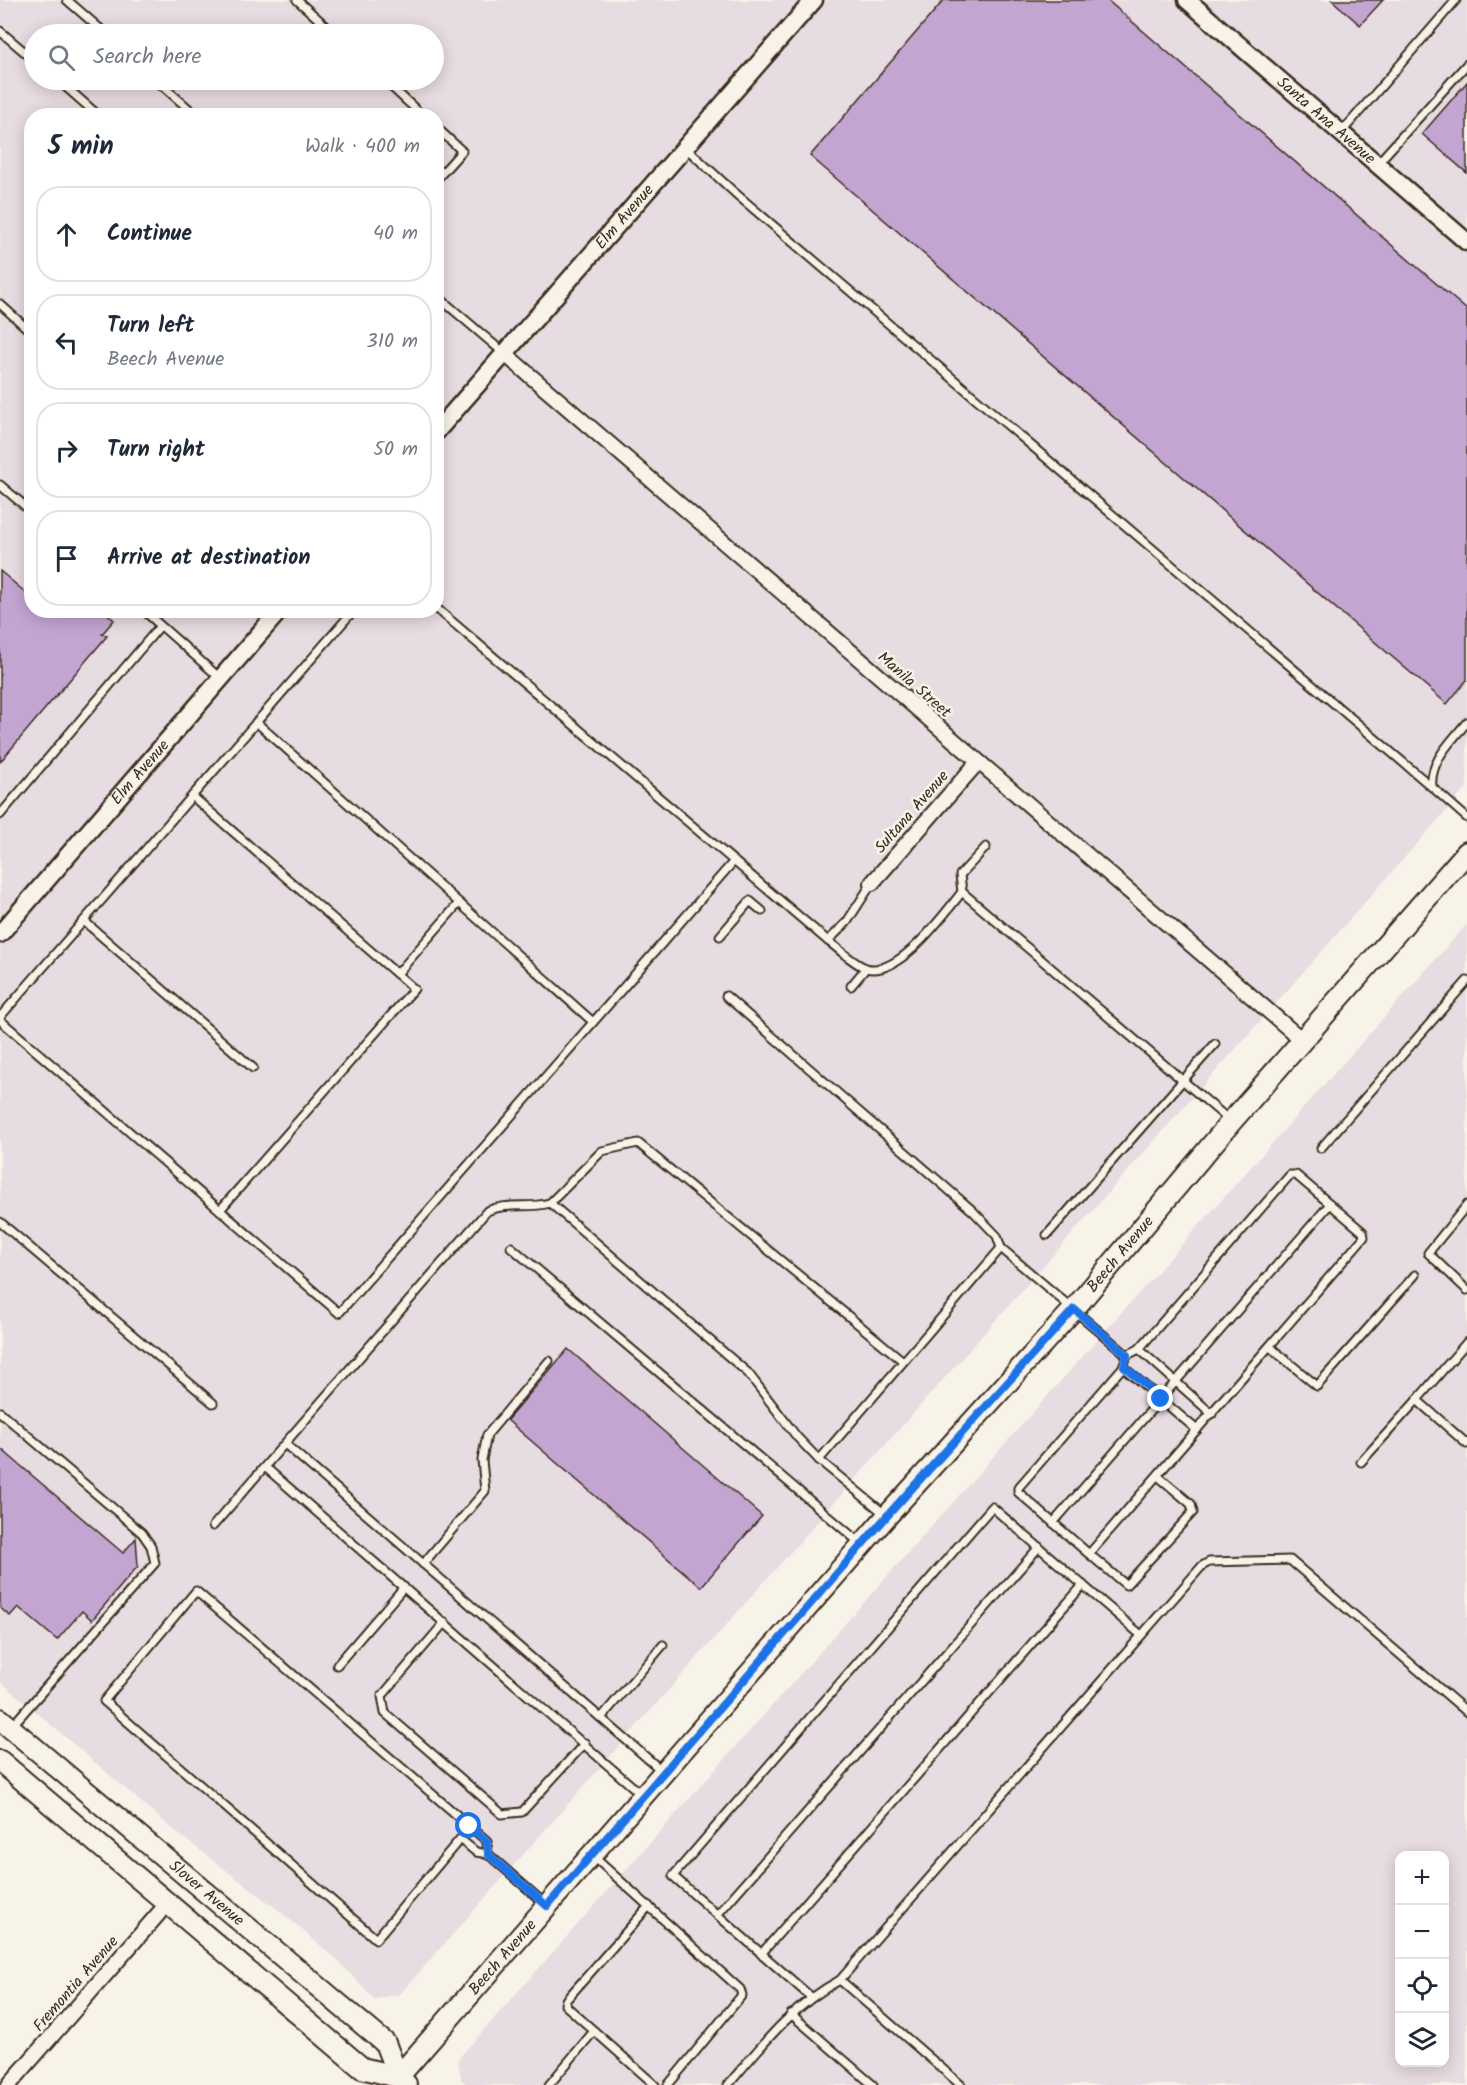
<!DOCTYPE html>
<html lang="en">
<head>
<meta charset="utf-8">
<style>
	:root { --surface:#fff; --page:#f2f2f3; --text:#1f2937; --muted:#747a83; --line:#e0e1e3 }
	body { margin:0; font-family:Kalam,sans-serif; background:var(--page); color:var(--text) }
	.controls { position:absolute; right:18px; bottom:18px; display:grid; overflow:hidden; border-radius:12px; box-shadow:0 3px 15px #0003 }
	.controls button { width:54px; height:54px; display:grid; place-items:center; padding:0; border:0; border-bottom:2px solid var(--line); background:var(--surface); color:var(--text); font:30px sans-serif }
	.stop { position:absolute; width:18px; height:18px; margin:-14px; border:4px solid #1a73e8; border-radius:50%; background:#fff }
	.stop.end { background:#1a73e8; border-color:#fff; box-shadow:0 2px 6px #0008 }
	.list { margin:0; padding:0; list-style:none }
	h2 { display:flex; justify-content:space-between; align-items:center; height:78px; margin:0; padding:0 24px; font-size:26px }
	h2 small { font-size:20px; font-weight:400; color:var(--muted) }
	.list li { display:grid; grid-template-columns:39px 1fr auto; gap:18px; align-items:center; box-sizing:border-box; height:96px; margin:0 12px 12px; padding:0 12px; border:2px solid var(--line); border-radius:24px }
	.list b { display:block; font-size:22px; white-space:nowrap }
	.list p { margin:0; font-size:20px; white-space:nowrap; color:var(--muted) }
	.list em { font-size:20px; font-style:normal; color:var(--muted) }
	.icon { flex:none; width:33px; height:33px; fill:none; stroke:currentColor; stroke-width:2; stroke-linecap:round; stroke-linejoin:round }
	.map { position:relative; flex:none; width:1467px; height:2085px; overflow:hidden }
	.search { position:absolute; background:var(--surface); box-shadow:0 3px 15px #0003; left:24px; top:24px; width:420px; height:66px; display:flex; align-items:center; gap:15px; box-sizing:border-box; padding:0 21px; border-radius:33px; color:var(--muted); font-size:22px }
	.panel { position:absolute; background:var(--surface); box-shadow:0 3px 15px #0003; left:24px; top:108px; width:420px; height:510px; border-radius:24px }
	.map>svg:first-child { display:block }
	.built { fill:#e7dce1; fill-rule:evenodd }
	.building { fill:#c3a5d1; stroke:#3b2a1e; stroke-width:1.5 }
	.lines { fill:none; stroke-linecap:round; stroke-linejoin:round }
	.service-casing { stroke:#3b2a1e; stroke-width:11 }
	.minor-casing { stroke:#3b2a1e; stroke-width:18 }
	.tertiary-casing { stroke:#3b2a1e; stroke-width:21 }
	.secondary-casing { stroke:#3b2a1e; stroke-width:24 }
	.service { stroke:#f7f3e8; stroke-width:7 }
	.minor { stroke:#f7f3e8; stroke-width:14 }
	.tertiary { stroke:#f7f3e8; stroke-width:16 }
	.secondary { stroke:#f7f3e8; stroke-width:20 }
	.route { stroke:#1a73e8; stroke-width:8 }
	.labels { text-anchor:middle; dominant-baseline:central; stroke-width:5; stroke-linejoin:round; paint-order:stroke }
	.street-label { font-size:16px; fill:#3b2a1e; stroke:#f7f3e8 }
</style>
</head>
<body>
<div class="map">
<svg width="1467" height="2085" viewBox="0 0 1467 2085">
	<rect width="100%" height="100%" fill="#f7f3e8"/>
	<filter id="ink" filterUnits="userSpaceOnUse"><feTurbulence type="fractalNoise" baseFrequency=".0167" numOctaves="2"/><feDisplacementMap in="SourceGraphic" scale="12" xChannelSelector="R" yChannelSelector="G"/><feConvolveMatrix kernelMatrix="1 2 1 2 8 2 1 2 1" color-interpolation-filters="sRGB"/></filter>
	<g filter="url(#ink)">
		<!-- built -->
		<g class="built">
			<path d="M0,0H1467V787L400,1994L374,1999L336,1959L281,1912L176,1832L0,1681ZM34,34H434V80H34ZM32,116H436V610H32Z"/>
			<path d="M1467,924V2085H467L461,2079L458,2059ZM1400,1856H1444V2062H1400Z"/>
		</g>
		<!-- building -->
		<g class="building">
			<polygon points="944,0 1107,0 1467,310 1467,680 1447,704 810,156"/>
			<polygon points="1332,0 1383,0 1360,25"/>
			<polygon points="1467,82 1467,173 1422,134"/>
			<polygon points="0,571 32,598 32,610 103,610 114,620 102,634 107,636 0,762"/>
			<polygon points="568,1349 762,1516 701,1587 507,1420"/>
			<polygon points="0,1448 123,1553 136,1538 138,1566 92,1620 82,1611 57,1640 18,1607 10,1616 0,1608"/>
		</g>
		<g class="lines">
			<!-- service casing -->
			<g class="service-casing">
				<g id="service">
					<polyline points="67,0 106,34"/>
					<polyline points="297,0 335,34"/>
					<polyline points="0,31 34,60"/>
					<polyline points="58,80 99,116"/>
					<polyline points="156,80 197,116"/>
					<polyline points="384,80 423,116"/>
					<polyline points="436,127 462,151 436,180"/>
					<polyline points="1341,133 1456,0"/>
					<polyline points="686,148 735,193 1432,787"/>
					<polyline points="1377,164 1467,64"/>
					<polyline points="436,295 505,354"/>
					<polyline points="0,304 32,333"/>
					<polyline points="0,485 32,512"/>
					<path d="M436,608L828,941C839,949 854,964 866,968C899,978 944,914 962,892L1229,1120"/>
					<polyline points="143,610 220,678"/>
					<polyline points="256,722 592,1021"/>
					<path d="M1467,722C1452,741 1429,761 1432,787L1467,818"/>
					<polyline points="192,796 397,974 459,903"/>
					<polyline points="0,815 160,626"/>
					<polyline points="962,892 960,875 986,847"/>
					<polyline points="84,921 253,1068"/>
					<polyline points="720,936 750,901 762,911"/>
					<polyline points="828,941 847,922 872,883"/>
					<polyline points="851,986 866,968"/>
					<polyline points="0,1017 354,610"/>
					<polyline points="0,1020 339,1313 734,861"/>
					<polyline points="1321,1148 1467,981"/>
					<polyline points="550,1203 602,1151 638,1143 903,1361"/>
					<polyline points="1467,1205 1428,1253 1467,1290"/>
					<polyline points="220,1210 414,989 397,974"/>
					<polyline points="0,1222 213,1403"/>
					<polyline points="1047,1235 1215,1044"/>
					<polyline points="511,1247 860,1543"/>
					<polyline points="1001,1248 1127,1355"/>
					<polyline points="1467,1342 1417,1400 1467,1444"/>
					<polyline points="1270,1347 1317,1386 1415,1275"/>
					<polyline points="1139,1349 1212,1414"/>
					<polyline points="1123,1367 1197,1430"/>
					<polyline points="0,1412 142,1533 151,1546 155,1563 11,1727"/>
					<polyline points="285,1444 662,1771"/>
					<polyline points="819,1460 886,1515"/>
					<polyline points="1361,1462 1417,1400"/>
					<polyline points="265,1467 641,1794"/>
					<polyline points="1053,1523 1330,1204"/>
					<path d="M213,1526L487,1211C508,1202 528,1209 550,1203L748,1373L797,1437L819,1460L1001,1248L997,1236L973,1211L726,996"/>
					<polyline points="1089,1554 1018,1492 1018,1488 1123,1367 1127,1355 1139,1349 1290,1175 1296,1175 1363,1232 1364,1237 1089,1554 1126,1585 1193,1512 1191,1504 1158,1476"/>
					<polyline points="423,1564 485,1491 482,1460 487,1435 549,1361"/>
					<polygon points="196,1591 487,1841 488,1854 476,1852 460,1839 376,1939 104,1701"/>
					<polyline points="445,1622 382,1696 385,1713 502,1814 522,1812 585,1743"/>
					<polyline points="337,1665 404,1587"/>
					<polyline points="601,1718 663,1645"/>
					<polyline points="488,1854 545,1904"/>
					<polyline points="594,1857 740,1989 742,1995 668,2085"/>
					<polyline points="649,1906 566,2000 565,2005 655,2085"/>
					<polyline points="717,1915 1039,1547"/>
					<polyline points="761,1954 1083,1585"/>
					<polyline points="811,1997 673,1876 992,1507 1141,1635"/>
					<polyline points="791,2014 873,2085"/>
					<polyline points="549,2085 594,2031"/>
					<path d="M728,2085C762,2045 793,2005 840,1980"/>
					<polyline points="961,2085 840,1980 1202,1566 1209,1562 1290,1560 1467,1712"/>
				</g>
			</g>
			<!-- minor casing -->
			<g class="minor-casing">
				<g id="minor">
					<polyline points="505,354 1302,1040"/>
					<polyline points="872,883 978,762"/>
					<polyline points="9,2085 167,1904"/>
				</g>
			</g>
			<!-- tertiary casing -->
			<g class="tertiary-casing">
				<g id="tertiary">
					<path id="s1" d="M1187,0L1467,242"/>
					<path id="s2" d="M436,432L814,0"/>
					<path id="s3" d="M0,934L280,610"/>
				</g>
			</g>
			<!-- secondary casing -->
			<g class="secondary-casing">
				<g id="secondary">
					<path id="s4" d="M0,1719L385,2043L398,2077"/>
					<polyline points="0,1761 362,2068 398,2077 406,2084"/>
					<path id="s5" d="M398,2077L887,1516L1074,1309L1231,1122L1467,852"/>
				</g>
			</g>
			<!-- service -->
			<use href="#service" class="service"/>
			<!-- minor -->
			<use href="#minor" class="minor"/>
			<!-- tertiary -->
			<use href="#tertiary" class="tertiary"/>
			<!-- secondary -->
			<use href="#secondary" class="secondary"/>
		</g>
	</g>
	<g class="lines" filter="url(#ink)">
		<!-- route -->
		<polyline class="route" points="469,1826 487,1841 488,1854 547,1906 887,1516 1074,1309 1127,1355 1124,1366 1161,1399"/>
	</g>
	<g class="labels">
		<!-- street labels -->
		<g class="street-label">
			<text stroke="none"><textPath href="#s1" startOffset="184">Santa Ana Avenue</textPath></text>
			<text stroke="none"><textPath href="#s2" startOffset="286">Elm Avenue</textPath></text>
			<text transform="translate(914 685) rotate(41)">Manila Street</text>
			<text stroke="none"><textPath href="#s3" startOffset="214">Elm Avenue</textPath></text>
			<text transform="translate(912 812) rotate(-49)">Sultana Avenue</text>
			<text stroke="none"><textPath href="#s5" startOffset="1095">Beech Avenue</textPath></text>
			<text stroke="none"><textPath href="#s4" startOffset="270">Slover Avenue</textPath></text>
			<text stroke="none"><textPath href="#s5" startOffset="159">Beech Avenue</textPath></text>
			<text transform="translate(76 1984) rotate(-49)">Fremontia Avenue</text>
		</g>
	</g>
</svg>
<div class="controls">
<button>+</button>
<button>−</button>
<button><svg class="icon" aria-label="locate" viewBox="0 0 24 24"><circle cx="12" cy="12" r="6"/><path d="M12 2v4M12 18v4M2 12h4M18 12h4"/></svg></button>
<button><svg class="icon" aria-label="layers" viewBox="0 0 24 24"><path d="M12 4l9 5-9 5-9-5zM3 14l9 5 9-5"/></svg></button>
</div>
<div class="stop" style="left:469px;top:1826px"></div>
<div class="stop end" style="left:1161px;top:1399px"></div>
<div class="search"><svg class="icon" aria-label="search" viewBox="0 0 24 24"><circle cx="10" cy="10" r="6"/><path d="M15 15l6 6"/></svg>Search here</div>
<section class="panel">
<h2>5 min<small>Walk · 400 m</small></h2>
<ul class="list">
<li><svg class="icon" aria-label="ahead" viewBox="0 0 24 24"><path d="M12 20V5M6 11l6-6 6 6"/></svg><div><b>Continue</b></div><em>40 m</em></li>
<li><svg class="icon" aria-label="left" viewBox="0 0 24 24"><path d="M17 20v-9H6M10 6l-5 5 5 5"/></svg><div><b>Turn left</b><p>Beech Avenue</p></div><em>310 m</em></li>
<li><svg class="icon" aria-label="right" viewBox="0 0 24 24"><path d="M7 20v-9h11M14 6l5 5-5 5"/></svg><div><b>Turn right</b></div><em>50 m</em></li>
<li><svg class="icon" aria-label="arrive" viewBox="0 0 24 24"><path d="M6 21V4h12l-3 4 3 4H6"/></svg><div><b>Arrive at destination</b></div></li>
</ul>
</section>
</div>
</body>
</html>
